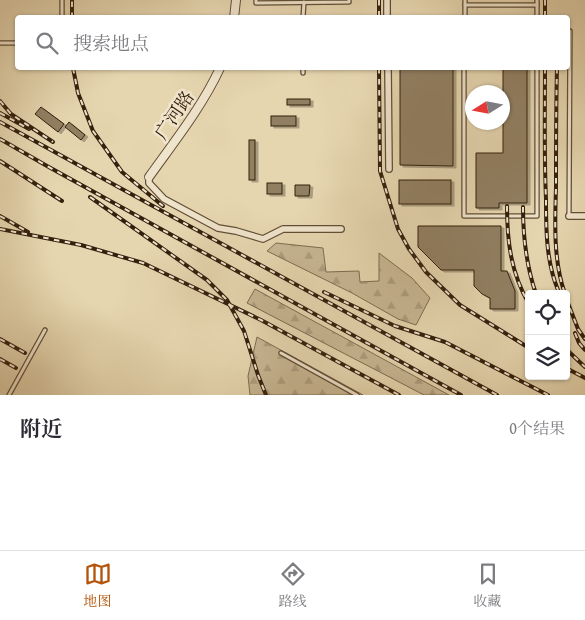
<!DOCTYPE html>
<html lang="zh">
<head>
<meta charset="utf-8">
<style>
	:root { --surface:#fff; --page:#f7f7f7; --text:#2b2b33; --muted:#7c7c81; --line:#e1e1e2; --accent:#b45309 }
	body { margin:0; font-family:"Gentium Book Plus","Noto Serif SC",serif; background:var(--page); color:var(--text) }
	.controls { position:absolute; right:15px; bottom:15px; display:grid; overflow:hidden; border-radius:5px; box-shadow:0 1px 4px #0004 }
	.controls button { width:45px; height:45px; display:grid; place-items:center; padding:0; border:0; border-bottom:1px solid var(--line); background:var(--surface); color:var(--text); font:25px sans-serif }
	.compass { position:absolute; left:465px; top:85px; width:45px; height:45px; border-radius:50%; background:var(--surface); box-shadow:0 1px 4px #0004; rotate:259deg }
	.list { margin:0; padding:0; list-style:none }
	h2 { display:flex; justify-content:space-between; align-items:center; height:65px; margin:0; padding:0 20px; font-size:21px }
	h2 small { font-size:16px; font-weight:400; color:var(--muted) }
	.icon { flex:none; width:28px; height:28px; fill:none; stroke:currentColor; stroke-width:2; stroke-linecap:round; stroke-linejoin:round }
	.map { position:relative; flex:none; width:585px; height:395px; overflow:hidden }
	.search { position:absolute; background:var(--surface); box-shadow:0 1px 4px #0004; left:15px; right:15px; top:15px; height:55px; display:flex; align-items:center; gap:12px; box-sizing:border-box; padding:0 18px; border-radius:5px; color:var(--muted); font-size:19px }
	.sheet { height:155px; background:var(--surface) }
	nav { display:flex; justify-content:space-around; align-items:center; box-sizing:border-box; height:70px; border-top:1px solid var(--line); background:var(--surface); font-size:14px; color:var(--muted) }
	nav a { display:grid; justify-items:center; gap:2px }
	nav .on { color:var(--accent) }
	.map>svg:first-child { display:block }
	.forest { fill:url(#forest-firs); stroke:#7e6c50 }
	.building { fill:#917f62; stroke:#35200d; filter:url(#shadow) }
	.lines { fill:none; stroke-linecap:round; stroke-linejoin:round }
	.service-casing { stroke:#614e36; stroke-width:5.5 }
	.minor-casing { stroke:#614e36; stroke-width:8 }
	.tertiary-casing { stroke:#614e36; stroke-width:10 }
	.service { stroke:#efe4cc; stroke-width:3 }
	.minor { stroke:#efe4cc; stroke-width:5.5 }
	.tertiary { stroke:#efe4cc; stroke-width:8 }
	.rail-casing { stroke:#35200d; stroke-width:4 }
	.rail { stroke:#efe4cc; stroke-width:2; stroke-dasharray:5.5; stroke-linecap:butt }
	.labels { text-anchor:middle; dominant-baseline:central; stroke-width:5; stroke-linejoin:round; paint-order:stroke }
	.street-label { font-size:18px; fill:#35200d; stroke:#efe4cc }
</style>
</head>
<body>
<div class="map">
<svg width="585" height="395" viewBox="0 0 585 395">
	<defs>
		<pattern id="forest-firs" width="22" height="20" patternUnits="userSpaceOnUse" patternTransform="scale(1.25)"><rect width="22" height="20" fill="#c8b794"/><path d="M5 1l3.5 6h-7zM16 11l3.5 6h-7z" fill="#ac9d7e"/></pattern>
		<filter id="shadow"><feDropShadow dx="3" dy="2" stdDeviation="0" flood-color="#0004"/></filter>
	</defs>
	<rect width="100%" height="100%" fill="#e6d6b0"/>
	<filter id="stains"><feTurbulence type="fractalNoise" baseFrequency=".004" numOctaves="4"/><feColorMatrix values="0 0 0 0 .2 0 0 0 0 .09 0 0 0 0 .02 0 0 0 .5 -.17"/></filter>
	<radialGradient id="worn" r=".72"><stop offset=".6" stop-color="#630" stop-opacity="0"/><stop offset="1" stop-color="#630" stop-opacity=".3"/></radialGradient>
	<!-- forest -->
	<g class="forest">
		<polygon points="276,243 323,248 326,272 359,271 360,282 379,281 379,253 412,278 430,298 416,325 398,319 352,293 267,251"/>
		<polygon points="255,289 449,395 424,395 247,303"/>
		<polygon points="257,337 363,395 250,395 248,376"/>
	</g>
	<!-- building -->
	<g class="building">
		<polygon points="400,68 453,68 453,166 400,165"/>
		<polygon points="503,68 527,68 527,203 499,203 499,208 476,208 476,153 503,153"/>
		<rect x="287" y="99" width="23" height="6"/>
		<polygon points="41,107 64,124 58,132 35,114"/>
		<rect x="271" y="116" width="25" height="10"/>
		<polygon points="69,122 85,135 81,140 65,127"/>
		<rect x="249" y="140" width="6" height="40"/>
		<rect x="399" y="180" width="52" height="24"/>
		<rect x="267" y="183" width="15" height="11"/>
		<polygon points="295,185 310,185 309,196 295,196"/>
		<polygon points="418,226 501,226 501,271 507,271 515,291 515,309 490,309 490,298 482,294 474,286 474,270 441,270 418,247"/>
	</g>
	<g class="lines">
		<!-- service casing -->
		<g class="service-casing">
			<g id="service">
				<polyline points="62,0 62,18"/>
				<polyline points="256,0 256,3 349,2 349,0"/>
				<polyline points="537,0 537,18"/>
				<polyline points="465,5 537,5"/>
				<polyline points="303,18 304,2"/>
				<polyline points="465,18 465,0"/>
				<polyline points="0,43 18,43"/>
				<polyline points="464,68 464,216 537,216 537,68"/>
				<polyline points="303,73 303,68"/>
				<polyline points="569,215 570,31"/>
				<polyline points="281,353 357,395"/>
				<polyline points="9,395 45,330"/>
			</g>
		</g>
		<!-- minor casing -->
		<g class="minor-casing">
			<g id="minor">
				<polyline points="387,0 387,18"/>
				<polyline points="388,68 389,169"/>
				<polyline points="149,177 149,183 164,199 218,228 236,231 263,239 283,229 341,229"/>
				<polyline points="569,216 585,216"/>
			</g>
		</g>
		<!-- tertiary casing -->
		<g class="tertiary-casing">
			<g id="tertiary">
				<polyline points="234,18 236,0"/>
				<path d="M149,177C174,142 202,107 220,68"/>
			</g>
		</g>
		<!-- service -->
		<use href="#service" class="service"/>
		<!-- minor -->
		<use href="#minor" class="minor"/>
		<!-- tertiary -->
		<use href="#tertiary" class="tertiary"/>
		<!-- rail casing -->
		<g class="rail-casing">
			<g id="rail">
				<polyline points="379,0 379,18"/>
				<polyline points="545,0 545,18"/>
				<polyline points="72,18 72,0"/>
				<polyline points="73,68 78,93 93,131 122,172 163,206"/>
				<polyline points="379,68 380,171 398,229 409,249 426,272 460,305 529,348"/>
				<path d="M545,68C545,111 544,155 546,199C546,229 546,261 558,290"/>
				<path d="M557,68C556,107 556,147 556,187C555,222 553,260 565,294"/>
				<polyline points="0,101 11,114 53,142"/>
				<polyline points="0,113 29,129"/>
				<polyline points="0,122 497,395"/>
				<polyline points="0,139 47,166 461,395"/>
				<polyline points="0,161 62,201"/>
				<polyline points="90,197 207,280 227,300 244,331 258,375 266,395"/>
				<path d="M507,206C507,242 511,273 529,304"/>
				<path d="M523,207C523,237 526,265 536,294"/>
				<polyline points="0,216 28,232"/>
				<polyline points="0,229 81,245 143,263 261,320 399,395"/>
				<polyline points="324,292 395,326 445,342 548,395"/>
				<polyline points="566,298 578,329 585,339"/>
				<polyline points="575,333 579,343 585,350"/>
				<polyline points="0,339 25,353"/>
				<polyline points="566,349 585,367"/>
				<polyline points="0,359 16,368"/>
				<polyline points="566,368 585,378"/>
			</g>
		</g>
		<!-- rail -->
		<use href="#rail" class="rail"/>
	</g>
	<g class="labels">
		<!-- street labels -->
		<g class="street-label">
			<text transform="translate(174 115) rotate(-56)">广河路</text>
		</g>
	</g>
	<rect width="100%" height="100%" filter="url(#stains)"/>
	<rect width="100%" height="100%" fill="url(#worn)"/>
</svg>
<div class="controls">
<button><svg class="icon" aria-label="locate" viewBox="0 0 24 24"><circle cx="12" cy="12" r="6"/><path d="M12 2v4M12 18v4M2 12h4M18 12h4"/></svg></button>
<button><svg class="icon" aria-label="layers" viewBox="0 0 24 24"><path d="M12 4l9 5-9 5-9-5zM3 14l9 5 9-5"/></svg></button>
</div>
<svg class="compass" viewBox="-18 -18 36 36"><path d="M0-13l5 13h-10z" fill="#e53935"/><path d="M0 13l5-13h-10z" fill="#7c7c81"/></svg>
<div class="search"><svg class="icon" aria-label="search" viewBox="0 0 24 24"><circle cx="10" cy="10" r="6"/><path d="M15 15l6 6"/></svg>搜索地点</div>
</div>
<section class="sheet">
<h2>附近<small>0个结果</small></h2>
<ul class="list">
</ul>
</section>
<nav>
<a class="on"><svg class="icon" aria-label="map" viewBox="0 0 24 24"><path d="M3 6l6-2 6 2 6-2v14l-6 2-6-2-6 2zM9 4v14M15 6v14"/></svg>地图</a>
<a><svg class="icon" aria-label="directions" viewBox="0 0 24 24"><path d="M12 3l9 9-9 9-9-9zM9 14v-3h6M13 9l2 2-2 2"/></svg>路线</a>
<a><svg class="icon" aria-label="saved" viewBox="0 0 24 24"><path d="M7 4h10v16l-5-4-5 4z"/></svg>收藏</a>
</nav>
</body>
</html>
